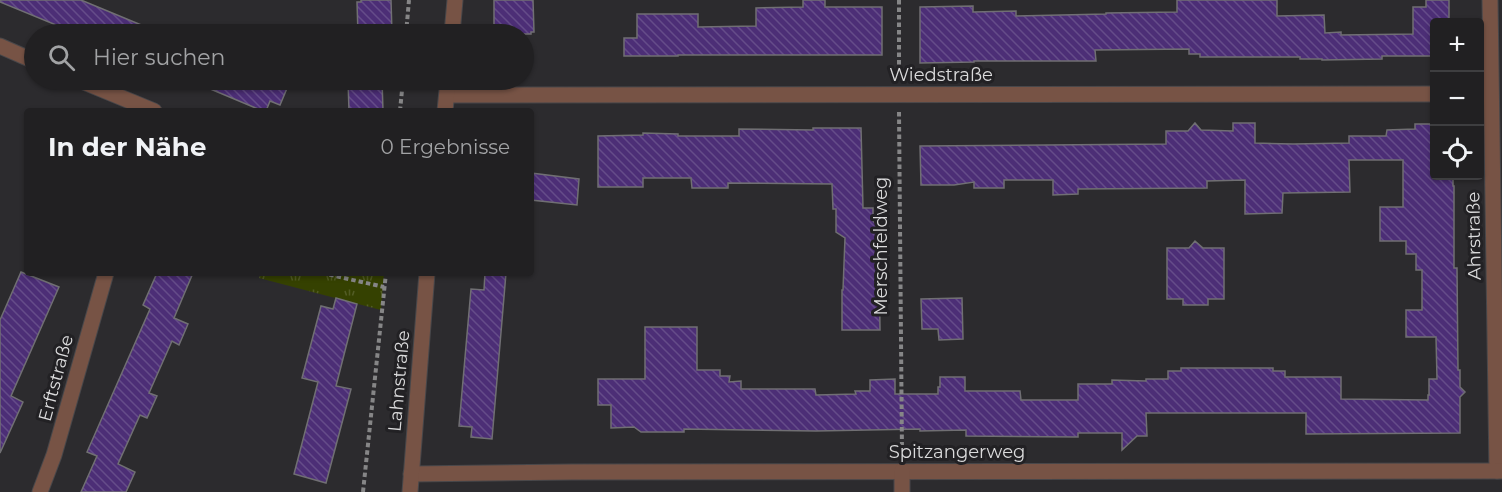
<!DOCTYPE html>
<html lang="de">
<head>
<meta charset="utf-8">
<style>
	:root { --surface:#212022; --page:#2d2d2f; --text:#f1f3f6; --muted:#a2a3a5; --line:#3e3e40 }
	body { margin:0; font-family:Montserrat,sans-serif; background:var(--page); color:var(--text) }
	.controls { position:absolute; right:18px; top:18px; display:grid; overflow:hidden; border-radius:6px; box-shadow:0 2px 4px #0004 }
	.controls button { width:54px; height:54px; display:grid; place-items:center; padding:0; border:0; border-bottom:2px solid var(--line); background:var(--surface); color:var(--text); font:30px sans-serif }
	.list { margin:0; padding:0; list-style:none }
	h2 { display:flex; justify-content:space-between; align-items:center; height:78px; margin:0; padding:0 24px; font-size:26px }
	h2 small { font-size:20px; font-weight:400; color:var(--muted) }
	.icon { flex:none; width:33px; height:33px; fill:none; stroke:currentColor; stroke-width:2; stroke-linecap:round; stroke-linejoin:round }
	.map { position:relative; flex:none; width:1502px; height:492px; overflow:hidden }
	.search { position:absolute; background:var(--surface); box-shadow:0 2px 4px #0004; left:24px; top:24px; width:510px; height:66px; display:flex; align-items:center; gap:15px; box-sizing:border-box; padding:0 21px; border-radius:33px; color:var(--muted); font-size:22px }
	.panel { position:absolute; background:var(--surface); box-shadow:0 2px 4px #0004; left:24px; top:108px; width:510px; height:168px; border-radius:6px }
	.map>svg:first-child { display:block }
	.park { fill:url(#park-tufts) }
	.building { fill:url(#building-back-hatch); stroke:#706f73; stroke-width:1.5 }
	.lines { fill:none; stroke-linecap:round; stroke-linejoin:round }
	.minor-casing { stroke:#48474a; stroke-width:17 }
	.path { stroke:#868687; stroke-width:4; stroke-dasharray:4.5 3; stroke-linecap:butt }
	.minor { stroke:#775345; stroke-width:15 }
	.labels { text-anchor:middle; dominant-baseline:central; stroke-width:6; stroke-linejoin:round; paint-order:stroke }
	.street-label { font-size:18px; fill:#dbdbdc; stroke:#222124 }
</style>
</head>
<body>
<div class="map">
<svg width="1502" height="492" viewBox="0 0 1502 492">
	<defs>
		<pattern id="park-tufts" width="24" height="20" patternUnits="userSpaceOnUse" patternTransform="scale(1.5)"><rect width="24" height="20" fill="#354101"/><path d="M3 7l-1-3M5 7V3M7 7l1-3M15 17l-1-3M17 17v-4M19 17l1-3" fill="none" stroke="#525c25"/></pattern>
		<pattern id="building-back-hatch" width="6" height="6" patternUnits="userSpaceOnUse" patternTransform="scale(1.5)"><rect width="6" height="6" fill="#4c2e76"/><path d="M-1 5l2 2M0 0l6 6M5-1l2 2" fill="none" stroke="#654c89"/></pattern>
	</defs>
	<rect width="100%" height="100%" fill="#2c2b2e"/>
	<!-- park -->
	<polygon class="park" points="261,273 384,273 381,310 259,278"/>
	<!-- building -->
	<g class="building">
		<polygon points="0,0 81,0 163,34 78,34 0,2"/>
		<polygon points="361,0 391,0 392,34 358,34 357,2 361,2"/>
		<polygon points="494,0 533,0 534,32 531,32 531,34 494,34"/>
		<polygon points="803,0 825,0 825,7 882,7 882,55 678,55 678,56 624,56 624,38 637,38 637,14 698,14 698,27 756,26 756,8 803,7"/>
		<polygon points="1177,0 1277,0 1277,16 1324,15 1325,33 1341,32 1341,35 1413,34 1413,7 1426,7 1426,0 1449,0 1449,22 1434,22 1434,56 1382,56 1382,59 1322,60 1322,59 1300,59 1300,57 1200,57 1200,54 1189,54 1189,49 1095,50 1096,61 974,61 974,62 920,63 920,7 973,6 973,12 1016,11 1016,16 1106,14 1106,13 1177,12"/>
		<polygon points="189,80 273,80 288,86 280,105 270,101 266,111 263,111"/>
		<polygon points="348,80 382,80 383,111 349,111"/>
		<polygon points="1195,123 1201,130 1233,131 1233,123 1255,123 1255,143 1293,144 1349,143 1349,136 1386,136 1387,130 1415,129 1415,124 1434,124 1434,176 1453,176 1453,186 1454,186 1454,268 1457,268 1458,370 1460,370 1460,387 1465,392 1460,397 1460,433 1306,434 1306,413 1146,413 1147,436 1137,436 1122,450 1122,433 1078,433 1078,437 966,436 966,430 920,431 920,429 816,431 684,429 684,432 641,432 634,427 611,428 611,405 598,405 598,379 645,379 645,327 697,327 697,370 720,370 720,376 730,376 729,382 741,381 741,389 815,389 816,395 856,394 855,391 870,391 870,380 895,379 895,394 938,394 938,387 940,387 940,377 965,377 965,391 1020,391 1021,400 1078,400 1078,384 1112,384 1112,380 1146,381 1146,379 1168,379 1168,371 1181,371 1181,368 1273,368 1273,371 1285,371 1285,377 1341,377 1341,399 1428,400 1428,395 1429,395 1429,379 1437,379 1436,337 1406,337 1406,310 1422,310 1422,270 1416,270 1416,254 1406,254 1406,241 1380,241 1380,207 1403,207 1403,160 1349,160 1350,192 1283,193 1282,213 1245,214 1245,180 1207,181 1207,188 1078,189 1078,194 1053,195 1053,180 1004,180 1004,188 974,188 974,182 954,185 921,185 920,146 1166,144 1166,131 1188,131"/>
		<polygon points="813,128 861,128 863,208 873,208 873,221 876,224 876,257 879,259 880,330 842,330 842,290 843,290 845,238 836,232 836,209 833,209 832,184 728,183 728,188 692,188 691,178 643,178 643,187 598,187 598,136 643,135 643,133 678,134 678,136 739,136 739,129 813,130"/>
		<polygon points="531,173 579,179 577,205 531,200"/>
		<polygon points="1195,241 1203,248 1224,248 1224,299 1208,299 1208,305 1183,305 1183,299 1167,299 1167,248 1189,248"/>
		<polygon points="21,272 59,287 11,396 23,402 0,453 0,320"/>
		<polygon points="157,273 193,273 174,318 188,324 179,345 172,341 149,393 157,396 147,418 140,415 118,464 135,472 126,492 81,492 97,456 87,452 150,309 143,305"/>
		<polygon points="485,273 506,273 492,439 471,437 472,427 459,426 471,289 484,290"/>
		<polygon points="336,298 357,304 336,386 351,389 326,483 294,474 318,382 302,378 321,306 333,309"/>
		<polygon points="962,298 963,339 939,340 938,329 922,329 921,299"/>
	</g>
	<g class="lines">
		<!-- minor casing -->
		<g class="minor-casing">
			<g id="minor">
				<polyline points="1490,0 1497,471"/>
				<polyline points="452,34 455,0"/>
				<polyline points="0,46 34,61"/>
				<polyline points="79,80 154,111"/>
				<polyline points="447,95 1434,94"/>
				<polyline points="445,111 448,80"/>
				<polyline points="411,474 572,472 1502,471"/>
				<polyline points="40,492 54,455 106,273"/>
				<polyline points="410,492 427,273"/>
				<polyline points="902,492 902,471"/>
			</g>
		</g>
		<!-- path -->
		<g class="path">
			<polyline points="899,0 899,77"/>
			<polyline points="406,34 409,0"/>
			<polyline points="400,111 403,80"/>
			<polyline points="899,112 902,452"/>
			<polyline points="322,273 384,287"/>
			<polyline points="363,492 386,273"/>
		</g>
		<!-- minor -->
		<use href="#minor" class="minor"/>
	</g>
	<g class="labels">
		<!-- street labels -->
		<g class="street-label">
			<text x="941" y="75">Wiedstraße</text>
			<text transform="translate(1474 236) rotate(-91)">Ahrstraße</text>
			<text transform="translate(881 246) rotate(-90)">Merschfeldweg</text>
			<text transform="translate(56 378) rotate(-75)">Erftstraße</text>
			<text transform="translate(399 381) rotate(-85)">Lahnstraße</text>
			<text x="957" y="452">Spitzangerweg</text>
		</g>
	</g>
</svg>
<div class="controls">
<button>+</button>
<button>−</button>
<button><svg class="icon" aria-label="locate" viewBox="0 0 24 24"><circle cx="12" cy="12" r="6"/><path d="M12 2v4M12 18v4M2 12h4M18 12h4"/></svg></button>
</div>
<div class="search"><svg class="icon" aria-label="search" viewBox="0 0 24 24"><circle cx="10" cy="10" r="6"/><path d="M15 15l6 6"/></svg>Hier suchen</div>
<section class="panel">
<h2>In der Nähe<small>0 Ergebnisse</small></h2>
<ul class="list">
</ul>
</section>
</div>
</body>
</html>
